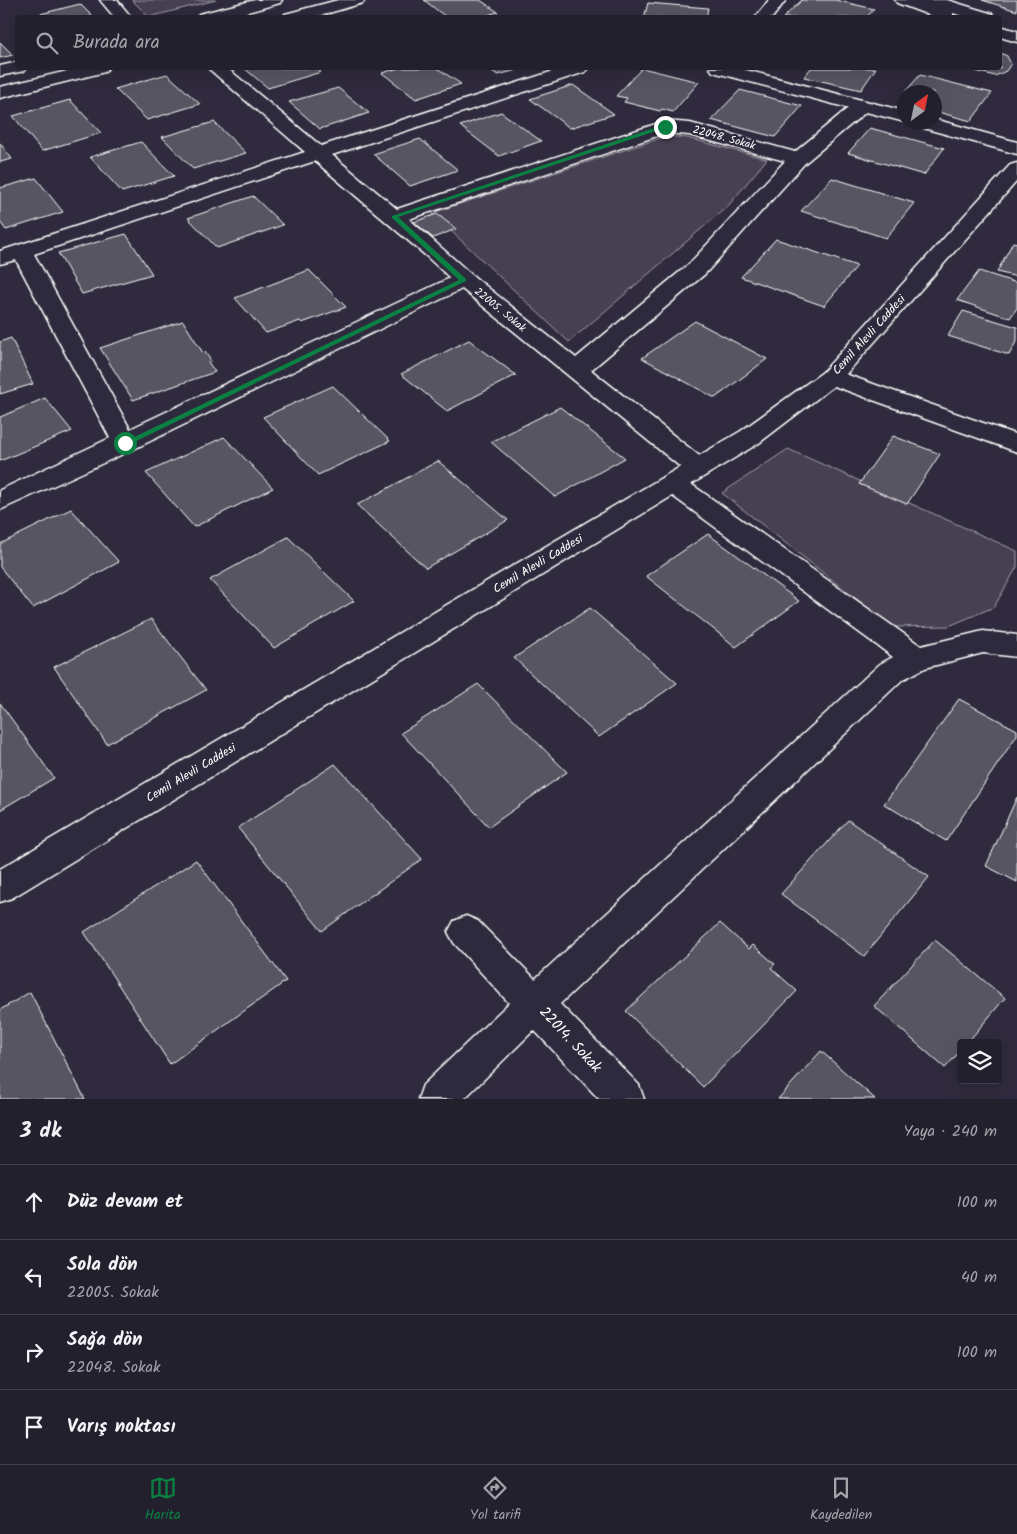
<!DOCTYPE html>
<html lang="tr">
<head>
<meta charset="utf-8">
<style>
	:root { --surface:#23202e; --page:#2b2836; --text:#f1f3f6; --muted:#a3a3aa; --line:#403e4a; --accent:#0b8043 }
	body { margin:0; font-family:Kalam,sans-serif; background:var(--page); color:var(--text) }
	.controls { position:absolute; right:15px; bottom:15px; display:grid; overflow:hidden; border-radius:5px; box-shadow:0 5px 20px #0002 }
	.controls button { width:45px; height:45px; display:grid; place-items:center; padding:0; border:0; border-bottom:1px solid var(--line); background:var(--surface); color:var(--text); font:25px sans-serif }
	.compass { position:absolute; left:897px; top:85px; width:45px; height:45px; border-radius:50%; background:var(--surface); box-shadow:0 5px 20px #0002; rotate:33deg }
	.stop { position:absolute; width:15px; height:15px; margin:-11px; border:4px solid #0b8043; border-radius:50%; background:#fff }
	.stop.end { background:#0b8043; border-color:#fff; box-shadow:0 1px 5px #0008 }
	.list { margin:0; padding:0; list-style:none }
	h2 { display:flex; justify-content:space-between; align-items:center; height:65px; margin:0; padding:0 20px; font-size:21px }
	h2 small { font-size:16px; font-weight:400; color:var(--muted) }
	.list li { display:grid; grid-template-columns:32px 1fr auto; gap:15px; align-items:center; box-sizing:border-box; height:75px; padding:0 20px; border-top:1px solid var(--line) }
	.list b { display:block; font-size:19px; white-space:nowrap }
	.list p { margin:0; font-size:16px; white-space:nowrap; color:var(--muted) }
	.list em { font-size:16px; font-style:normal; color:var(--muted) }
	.icon { flex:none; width:28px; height:28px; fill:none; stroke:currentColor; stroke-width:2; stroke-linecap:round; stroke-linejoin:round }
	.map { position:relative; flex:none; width:1017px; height:1099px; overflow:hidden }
	.search { position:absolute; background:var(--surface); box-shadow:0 5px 20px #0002; left:15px; right:15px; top:15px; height:55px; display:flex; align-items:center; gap:12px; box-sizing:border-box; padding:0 18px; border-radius:5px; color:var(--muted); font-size:19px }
	.sheet { height:365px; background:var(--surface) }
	nav { display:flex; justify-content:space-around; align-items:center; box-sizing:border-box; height:70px; border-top:1px solid var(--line); background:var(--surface); font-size:14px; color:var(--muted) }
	nav a { display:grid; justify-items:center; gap:2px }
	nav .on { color:var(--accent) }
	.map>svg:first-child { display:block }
	.green { fill:#464152; stroke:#a2a0a8 }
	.building { fill:#595564; stroke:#fff }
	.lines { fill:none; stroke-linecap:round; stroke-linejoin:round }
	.minor-casing { stroke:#fff; stroke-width:3 }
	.tertiary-casing { stroke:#fff; stroke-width:3 }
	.secondary-casing { stroke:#fff; stroke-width:3 }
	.primary-casing { stroke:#fff; stroke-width:3 }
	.minor { fill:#2f2a3d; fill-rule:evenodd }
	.tertiary { fill:#2f2a3d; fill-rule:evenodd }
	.secondary { fill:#2f2a3d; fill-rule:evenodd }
	.primary { fill:#2f2a3d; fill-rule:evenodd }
	.route { fill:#0b8043 }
	.labels { text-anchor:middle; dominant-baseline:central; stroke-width:4.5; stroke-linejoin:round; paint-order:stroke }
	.far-street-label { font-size:11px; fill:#fff; stroke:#2f2a3d }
	.street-label { font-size:12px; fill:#fff; stroke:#2f2a3d }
	.near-street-label { font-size:15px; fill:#fff; stroke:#2f2a3d }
</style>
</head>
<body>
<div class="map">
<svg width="1017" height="1099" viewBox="0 0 1017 1099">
	<rect width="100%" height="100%" fill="#2f2a3d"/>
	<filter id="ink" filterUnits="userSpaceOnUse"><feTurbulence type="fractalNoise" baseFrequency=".02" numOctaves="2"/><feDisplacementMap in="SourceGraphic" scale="10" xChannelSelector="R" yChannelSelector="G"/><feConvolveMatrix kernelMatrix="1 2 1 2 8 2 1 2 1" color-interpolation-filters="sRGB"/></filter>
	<g filter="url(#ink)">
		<!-- green -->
		<g class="green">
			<polygon points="132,0 216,0 149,17"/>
			<polygon points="667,136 687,138 767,159 728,206 569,342 432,213"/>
			<polygon points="788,449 1017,551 1017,567 994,607 949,626 892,627 722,493"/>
		</g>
		<!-- building -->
		<g class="building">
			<polygon points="424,0 480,0 498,12 478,18 447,18"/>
			<polygon points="802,0 835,0 874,9 866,18 783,18"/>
			<polygon points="982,0 1017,0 1017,11"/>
			<polygon points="648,3 708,8 706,18 644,18"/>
			<polygon points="80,4 94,18 32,16"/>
			<polygon points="0,42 13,55 0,58"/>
			<polygon points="1000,53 1007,56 1011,64 1006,71 995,76 964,68 1000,68"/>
			<polygon points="244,68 315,68 321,72 268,88"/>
			<polygon points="399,68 437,68 461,84 416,99 382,73"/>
			<polygon points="487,68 524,68 498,75"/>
			<polygon points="642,68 699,82 673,112 662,109 660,111 624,102 627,98 616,96"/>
			<polygon points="811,68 876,68 861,90 804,77"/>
			<polygon points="167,74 200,104 147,120 115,89"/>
			<polygon points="920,75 992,93 971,121 934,111 934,92 905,92"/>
			<polygon points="573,85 614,114 570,128 530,99"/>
			<polygon points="338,88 369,113 320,129 289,102"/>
			<polygon points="740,90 802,106 775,137 711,120"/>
			<polygon points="70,100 101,133 42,151 13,116"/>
			<polygon points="501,112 541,141 499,156 460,126"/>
			<polygon points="214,122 246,153 193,169 162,137"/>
			<polygon points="870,128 944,148 924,175 848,153"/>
			<polygon points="420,139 458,170 410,186 373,154"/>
			<polygon points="141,142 174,176 122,192 90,157"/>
			<polygon points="0,143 12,159 0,162"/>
			<polygon points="36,178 63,212 6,230 0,222 0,188"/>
			<polygon points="832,178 914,203 886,238 801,211"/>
			<polygon points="253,196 283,225 217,248 188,218"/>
			<polygon points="437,214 456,229 433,238 414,222"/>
			<polygon points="126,234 152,274 82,294 58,253"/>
			<polygon points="776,239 857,266 824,306 741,277"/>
			<polygon points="1013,242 1017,243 1017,277 997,272"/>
			<polygon points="309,270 346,307 302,323 300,321 266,333 235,298"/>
			<polygon points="979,271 1017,283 1017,308 1010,318 957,300"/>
			<polygon points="963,311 1017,327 1017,340 1009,355 948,336"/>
			<polygon points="183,321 203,353 205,352 211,361 208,362 215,372 133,400 100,348"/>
			<polygon points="695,321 767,359 715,398 642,358"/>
			<polygon points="11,338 33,384 0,394 0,342"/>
			<polygon points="469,340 516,375 447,411 401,374"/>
			<polygon points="333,386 390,441 318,475 263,417"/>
			<polygon points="45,398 72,431 0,461 0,417"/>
			<polygon points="560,407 625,458 555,497 491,442"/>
			<polygon points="893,436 940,454 907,504 859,484"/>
			<polygon points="224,437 273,488 194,527 146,473"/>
			<polygon points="438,461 508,520 426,568 357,505"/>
			<polygon points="71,509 119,562 33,608 0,567 0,544"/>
			<polygon points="708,534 799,601 736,647 646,576"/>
			<polygon points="288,537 354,601 274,648 210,580"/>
			<polygon points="590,608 677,683 599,737 514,658"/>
			<polygon points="151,619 206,690 107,744 54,667"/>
			<polygon points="478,684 567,772 489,827 401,733"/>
			<polygon points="959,699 1017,730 1017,735 946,841 884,804"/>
			<polygon points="0,703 54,778 0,810"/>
			<polygon points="335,764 422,859 322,931 238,828"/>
			<polygon points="1017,797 1017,882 986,866"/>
			<polygon points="848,820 929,877 864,956 781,894"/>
			<polygon points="196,860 286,981 170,1064 84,932"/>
			<polygon points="720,923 749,949 753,945 775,964 771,968 797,991 703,1087 626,1011"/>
			<polygon points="935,940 1005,998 967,1043 961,1043 961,1050 945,1068 874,1006"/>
			<polygon points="30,992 85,1099 0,1099 0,1010"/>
			<polygon points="821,1051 875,1099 778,1099"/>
		</g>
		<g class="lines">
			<!-- minor casing -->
			<g class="minor-casing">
				<g id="minor">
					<polygon points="100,0 117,0 132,18 115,18"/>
					<polygon points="769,0 786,0 772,18 755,18"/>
					<path d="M208,68H227L321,146L563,68H588L585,72L332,155L397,209L665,121L690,123L795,152L848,108L713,72L710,68H738L904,111L905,122L866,112L805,163L705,274L591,370L707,462L711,468L707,474L698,477L689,474L462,289L134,449L0,510V490L110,438L16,260L0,264V251L305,152ZM666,133L689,135L785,161L689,264L576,358L472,275L409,219ZM315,161L425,255L450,278L130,429L34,254Z"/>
					<polygon points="934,119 1017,142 1017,154 916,126 914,122 934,122"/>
					<polygon points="831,369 1017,435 1017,452 823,382 819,377 823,372"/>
					<polygon points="672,474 681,477 921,646 983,631 1017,635 1017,657 983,653 925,668 902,680 560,1004 639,1085 644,1099 599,1099 534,1030 464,1099 418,1099 423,1085 509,1003 454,943 448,932 454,921 466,916 478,921 535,979 880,664 893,657 663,489 659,483 663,477"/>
				</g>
			</g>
			<!-- tertiary casing -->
			<g class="tertiary-casing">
				<polygon id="tertiary" points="1017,163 1017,181 839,382 759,443 12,898 0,902 0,869 741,431 823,372 1010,165"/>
			</g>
			<!-- secondary casing -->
			<g class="secondary-casing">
				<g id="secondary">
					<polygon points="895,0 947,0 993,14 995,18 968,18 953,13 953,18 937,18 897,3"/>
					<polygon points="1000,26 1017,31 1017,42 1000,37"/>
				</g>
			</g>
			<!-- primary casing -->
			<g class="primary-casing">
				<g id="primary">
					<polygon points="255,0 282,0 280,3 226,18 197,18 199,14"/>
					<polygon points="338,0 365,0 363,3 312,18 283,18 285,14"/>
					<polygon points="18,62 18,68 27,68 24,71 0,76 0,66"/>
					<polygon points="80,68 108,68 105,72 0,98 0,87"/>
				</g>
			</g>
			<!-- minor -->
			<use href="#minor" class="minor"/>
			<!-- tertiary -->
			<use href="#tertiary" class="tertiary"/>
			<!-- secondary -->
			<use href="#secondary" class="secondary"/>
			<!-- primary -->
			<use href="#primary" class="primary"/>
		</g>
	</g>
	<!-- route -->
	<polygon class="route" points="663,125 668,127 398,217 466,279 466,281 128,445 122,443 459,280 392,218 392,216"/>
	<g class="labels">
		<!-- far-street labels -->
		<g class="far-street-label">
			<text transform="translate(724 138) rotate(15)">22048. Sokak</text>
			<text transform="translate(500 310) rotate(39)">22005. Sokak</text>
		</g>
		<!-- street labels -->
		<g class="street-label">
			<text transform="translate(869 335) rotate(-48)">Cemil Alevli Caddesi</text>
			<text transform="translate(538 564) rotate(-31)">Cemil Alevli Caddesi</text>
			<text transform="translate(191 773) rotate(-31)">Cemil Alevli Caddesi</text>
		</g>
		<!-- near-street labels -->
		<g class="near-street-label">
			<text transform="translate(570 1040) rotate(47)">22014. Sokak</text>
		</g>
	</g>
</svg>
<div class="controls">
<button><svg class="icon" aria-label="layers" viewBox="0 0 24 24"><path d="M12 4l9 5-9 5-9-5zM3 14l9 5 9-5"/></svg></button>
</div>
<svg class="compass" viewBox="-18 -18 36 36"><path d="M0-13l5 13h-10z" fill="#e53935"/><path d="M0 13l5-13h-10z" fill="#a3a3aa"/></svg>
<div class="stop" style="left:125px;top:443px"></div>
<div class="stop end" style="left:665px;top:127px"></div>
<div class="search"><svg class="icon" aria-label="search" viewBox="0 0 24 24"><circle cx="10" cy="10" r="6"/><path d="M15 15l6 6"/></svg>Burada ara</div>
</div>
<section class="sheet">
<h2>3 dk<small>Yaya · 240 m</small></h2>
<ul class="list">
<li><svg class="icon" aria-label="ahead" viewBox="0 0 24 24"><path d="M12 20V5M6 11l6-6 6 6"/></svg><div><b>Düz devam et</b></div><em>100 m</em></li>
<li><svg class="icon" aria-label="left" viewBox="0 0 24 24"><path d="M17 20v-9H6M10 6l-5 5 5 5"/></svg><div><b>Sola dön</b><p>22005. Sokak</p></div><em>40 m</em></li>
<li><svg class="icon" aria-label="right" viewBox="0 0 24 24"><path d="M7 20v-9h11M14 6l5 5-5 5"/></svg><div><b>Sağa dön</b><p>22048. Sokak</p></div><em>100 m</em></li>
<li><svg class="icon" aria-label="arrive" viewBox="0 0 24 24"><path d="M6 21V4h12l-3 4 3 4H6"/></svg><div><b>Varış noktası</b></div></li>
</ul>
</section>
<nav>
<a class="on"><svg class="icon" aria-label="map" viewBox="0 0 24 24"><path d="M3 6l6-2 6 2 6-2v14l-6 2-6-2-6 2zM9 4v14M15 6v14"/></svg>Harita</a>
<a><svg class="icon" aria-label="directions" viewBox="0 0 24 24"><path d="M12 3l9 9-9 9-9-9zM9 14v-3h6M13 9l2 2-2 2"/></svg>Yol tarifi</a>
<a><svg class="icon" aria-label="saved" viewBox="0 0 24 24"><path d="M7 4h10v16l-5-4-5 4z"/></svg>Kaydedilen</a>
</nav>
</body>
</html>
